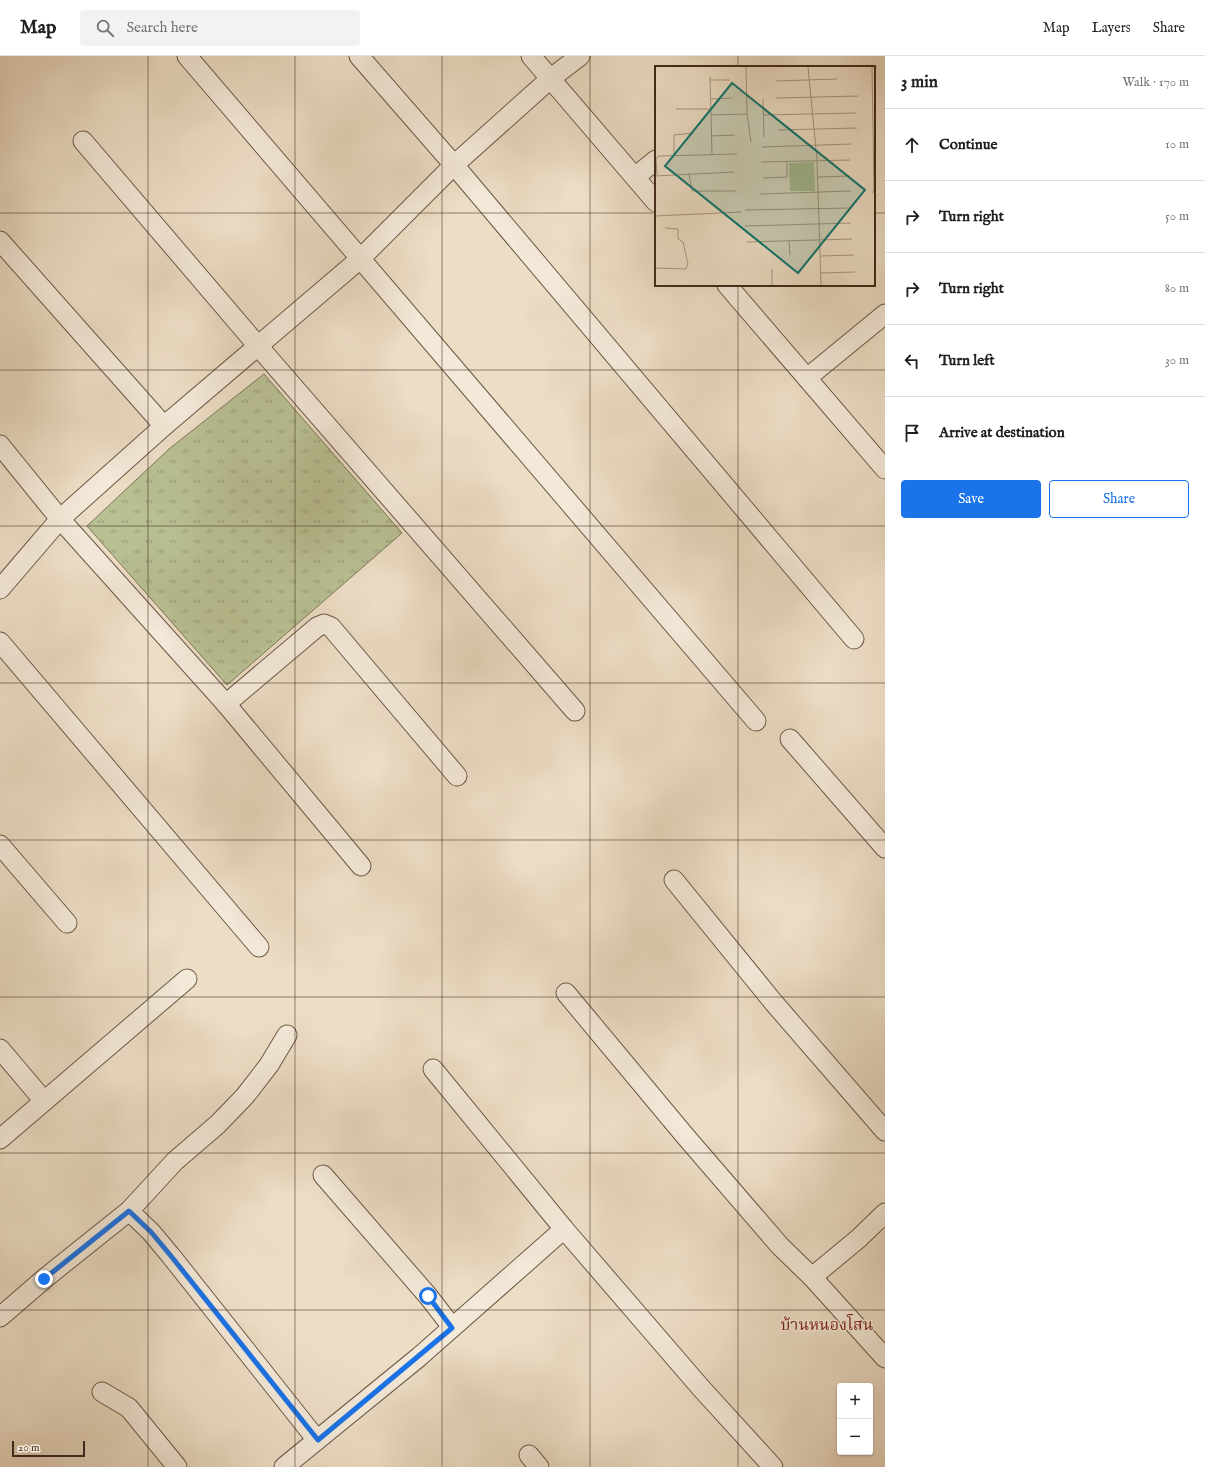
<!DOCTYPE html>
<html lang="en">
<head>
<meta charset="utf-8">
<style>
	:root { --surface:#fff; --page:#f2f2f2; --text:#202124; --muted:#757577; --line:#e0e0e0; --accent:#1a73e8 }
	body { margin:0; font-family:"IM FELL English","Noto Serif Thai",serif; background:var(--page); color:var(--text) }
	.controls { position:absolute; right:12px; bottom:12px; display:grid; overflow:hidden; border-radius:4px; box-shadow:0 1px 3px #0004 }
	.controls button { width:36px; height:36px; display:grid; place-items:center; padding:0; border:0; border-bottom:1px solid var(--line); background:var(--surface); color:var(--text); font:20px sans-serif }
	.scale { position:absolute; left:12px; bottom:10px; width:73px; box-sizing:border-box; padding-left:4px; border:2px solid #402b1c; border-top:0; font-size:11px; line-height:14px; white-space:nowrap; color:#402b1c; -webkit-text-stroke:3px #f3e9d9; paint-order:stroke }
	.stop { position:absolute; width:12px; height:12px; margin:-9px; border:3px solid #1a73e8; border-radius:50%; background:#fff }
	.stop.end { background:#1a73e8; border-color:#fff; box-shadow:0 1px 4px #0008 }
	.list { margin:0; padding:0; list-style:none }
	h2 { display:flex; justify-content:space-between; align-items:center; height:52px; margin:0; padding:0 16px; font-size:17px }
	h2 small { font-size:13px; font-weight:400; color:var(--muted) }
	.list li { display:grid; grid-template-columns:26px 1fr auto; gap:12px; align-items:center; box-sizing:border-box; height:72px; padding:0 16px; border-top:1px solid var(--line) }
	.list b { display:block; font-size:15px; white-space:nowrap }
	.list em { font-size:13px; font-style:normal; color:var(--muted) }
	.actions { display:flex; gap:8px; padding:12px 16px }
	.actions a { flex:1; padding:9px 0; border:1px solid var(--accent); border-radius:4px; text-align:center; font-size:14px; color:var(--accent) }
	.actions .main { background:var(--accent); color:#fff }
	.icon { flex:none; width:22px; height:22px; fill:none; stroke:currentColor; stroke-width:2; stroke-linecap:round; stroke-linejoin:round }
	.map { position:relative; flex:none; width:885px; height:1411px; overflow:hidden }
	header { display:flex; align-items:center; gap:24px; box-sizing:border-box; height:56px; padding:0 20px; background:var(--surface); border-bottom:1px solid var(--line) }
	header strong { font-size:19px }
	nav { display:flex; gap:22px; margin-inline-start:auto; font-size:14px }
	.search { width:280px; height:36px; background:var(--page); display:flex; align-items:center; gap:10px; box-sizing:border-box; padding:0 14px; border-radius:4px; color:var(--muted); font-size:15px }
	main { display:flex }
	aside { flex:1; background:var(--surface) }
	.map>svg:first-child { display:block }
	.grass { fill:url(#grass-tufts); stroke:#7c7658 }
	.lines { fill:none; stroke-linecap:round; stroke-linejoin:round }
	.minor-casing { stroke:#6b5846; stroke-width:21 }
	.minor { stroke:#f3e9d9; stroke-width:19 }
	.route { stroke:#1a73e8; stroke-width:5 }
	.grid { fill:none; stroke:#402b1c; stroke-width:1; stroke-opacity:0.55 }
	.labels { text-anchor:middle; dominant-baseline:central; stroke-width:3; stroke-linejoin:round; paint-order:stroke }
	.quarter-label { font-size:16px; fill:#7a1f14; stroke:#f3e9d9 }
	.inset-road { fill:none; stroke:#a79681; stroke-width:1 }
	.view { fill:#0f766e; fill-opacity:0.15; stroke:#0f766e; stroke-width:2 }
	.inset-edge { fill:none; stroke:#402b1c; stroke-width:2 }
</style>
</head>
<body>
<header>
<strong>Map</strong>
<div class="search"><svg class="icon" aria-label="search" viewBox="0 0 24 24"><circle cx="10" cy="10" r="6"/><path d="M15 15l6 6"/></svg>Search here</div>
<nav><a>Map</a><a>Layers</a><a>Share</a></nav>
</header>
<main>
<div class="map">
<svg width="885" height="1411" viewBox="0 0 885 1411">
	<defs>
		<pattern id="grass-tufts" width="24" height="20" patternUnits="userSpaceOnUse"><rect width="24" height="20" fill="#b9c094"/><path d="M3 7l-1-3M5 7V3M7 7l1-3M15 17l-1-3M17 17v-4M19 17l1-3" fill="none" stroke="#989c78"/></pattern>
	</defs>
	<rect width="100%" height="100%" fill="#ecddc5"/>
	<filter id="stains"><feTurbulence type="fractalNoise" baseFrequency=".005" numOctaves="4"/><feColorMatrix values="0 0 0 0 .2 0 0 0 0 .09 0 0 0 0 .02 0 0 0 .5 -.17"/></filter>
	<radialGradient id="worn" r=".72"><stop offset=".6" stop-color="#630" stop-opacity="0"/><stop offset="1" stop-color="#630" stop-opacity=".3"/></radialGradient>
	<!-- grass -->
	<polygon class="grass" points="264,318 402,477 227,629 87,470 169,393"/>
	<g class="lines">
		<!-- minor casing -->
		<g class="minor-casing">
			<g id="minor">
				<polyline points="187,0 756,665"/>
				<polyline points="359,0 454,109 854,583"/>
				<polyline points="531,0 656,146"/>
				<polyline points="83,85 258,290 575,655"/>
				<polyline points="635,121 656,104"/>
				<polyline points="0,185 164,370"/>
				<polyline points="727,229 885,413"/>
				<polyline points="807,322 885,258"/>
				<polyline points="0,389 60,463 226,648 361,810"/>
				<polyline points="0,533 60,463 164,370 360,203 454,109 550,23 580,0"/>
				<polyline points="0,586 259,891"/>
				<polyline points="226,648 317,571 324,568 331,571 457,720"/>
				<polyline points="790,683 885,792"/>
				<polyline points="0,789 67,867"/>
				<polyline points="674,824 774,947 885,1075"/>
				<polyline points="566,937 686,1081 780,1190 812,1221 885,1302"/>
				<polyline points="0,993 44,1045"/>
				<polyline points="433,1013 564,1173 701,1332 773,1411"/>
				<polyline points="0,1083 187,923"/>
				<polyline points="323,1119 428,1240 452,1271"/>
				<polyline points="129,1155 151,1176 171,1200 317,1384"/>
				<polyline points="812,1221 858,1183 885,1157"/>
				<polyline points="0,1261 44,1223 129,1155 175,1105 218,1068 245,1040 269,1009 287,979"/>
				<polyline points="102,1336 129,1352 177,1411"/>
				<polyline points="529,1399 539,1411"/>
				<polyline points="284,1411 419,1301 564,1173"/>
			</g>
		</g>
		<!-- minor -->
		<use href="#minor" class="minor"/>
	</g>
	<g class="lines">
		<!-- route -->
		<polyline class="route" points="44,1223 129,1155 151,1176 171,1200 318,1384 452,1272 428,1240"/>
	</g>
	<!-- grid -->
	<path class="grid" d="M148,0V1411M295,0V1411M442,0V1411M590,0V1411M738,0V11M0,157H656M874,157H885M738,229V1411M0,314H885M0,470H885M0,627H885M0,784H885M0,941H885M0,1097H885M0,1254H885"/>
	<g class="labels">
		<!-- quarter labels -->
		<g class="quarter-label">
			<text x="827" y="1270">บ้านหนองโสน</text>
		</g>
	</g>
	<!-- overview -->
	<g transform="translate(655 10)">
		<rect width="220" height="220" fill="#ecddc5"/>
		<path d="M159,96L160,125H135L134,97Z" fill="#b9c094"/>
		<path class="inset-road" d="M91,1L92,48L96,76M153,1L162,94L166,219M217,1L219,124L217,127M55,11L57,88M55,14H75M121,15L182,13M121,32L203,30M56,33L77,32M108,33L109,71M21,43H56M56,49L92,48M109,49L201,47M123,64L202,62M56,70L80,69M107,81L196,78M19,89V69L38,67M106,96L195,94M34,107L37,125H81M2,109L1,92L4,90L82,88M0,110L79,106M163,111L195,110M108,112L132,111V96M105,128L196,125M90,144L196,142M0,150L86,146M90,160L196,157M134,175L135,189M91,176L197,173M166,190L199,189M0,202L31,203L33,198L28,176L23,173V163L10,162M117,203V219M166,207L200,206"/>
		<path class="view" d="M77,17L210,124L143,207L10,100Z"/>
		<rect width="220" height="220" class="inset-edge"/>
	</g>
	<rect width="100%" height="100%" filter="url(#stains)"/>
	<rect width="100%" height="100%" fill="url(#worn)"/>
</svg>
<div class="controls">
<button>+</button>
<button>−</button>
</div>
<div class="scale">20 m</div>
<div class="stop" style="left:428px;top:1240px"></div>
<div class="stop end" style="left:44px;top:1223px"></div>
</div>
<aside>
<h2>3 min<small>Walk · 170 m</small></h2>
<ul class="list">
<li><svg class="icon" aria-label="ahead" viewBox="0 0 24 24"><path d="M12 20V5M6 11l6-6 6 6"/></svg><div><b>Continue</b></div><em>10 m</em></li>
<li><svg class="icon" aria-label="right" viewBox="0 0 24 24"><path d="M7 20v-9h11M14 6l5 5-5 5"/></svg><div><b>Turn right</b></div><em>50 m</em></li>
<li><svg class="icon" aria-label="right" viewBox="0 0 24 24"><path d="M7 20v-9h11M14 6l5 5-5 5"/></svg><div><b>Turn right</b></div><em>80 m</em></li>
<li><svg class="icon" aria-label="left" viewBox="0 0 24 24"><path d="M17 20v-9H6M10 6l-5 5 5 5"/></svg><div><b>Turn left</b></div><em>30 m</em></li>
<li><svg class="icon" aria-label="arrive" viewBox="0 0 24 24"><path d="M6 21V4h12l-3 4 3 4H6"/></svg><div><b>Arrive at destination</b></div></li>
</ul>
<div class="actions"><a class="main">Save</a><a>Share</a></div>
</aside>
</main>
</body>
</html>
